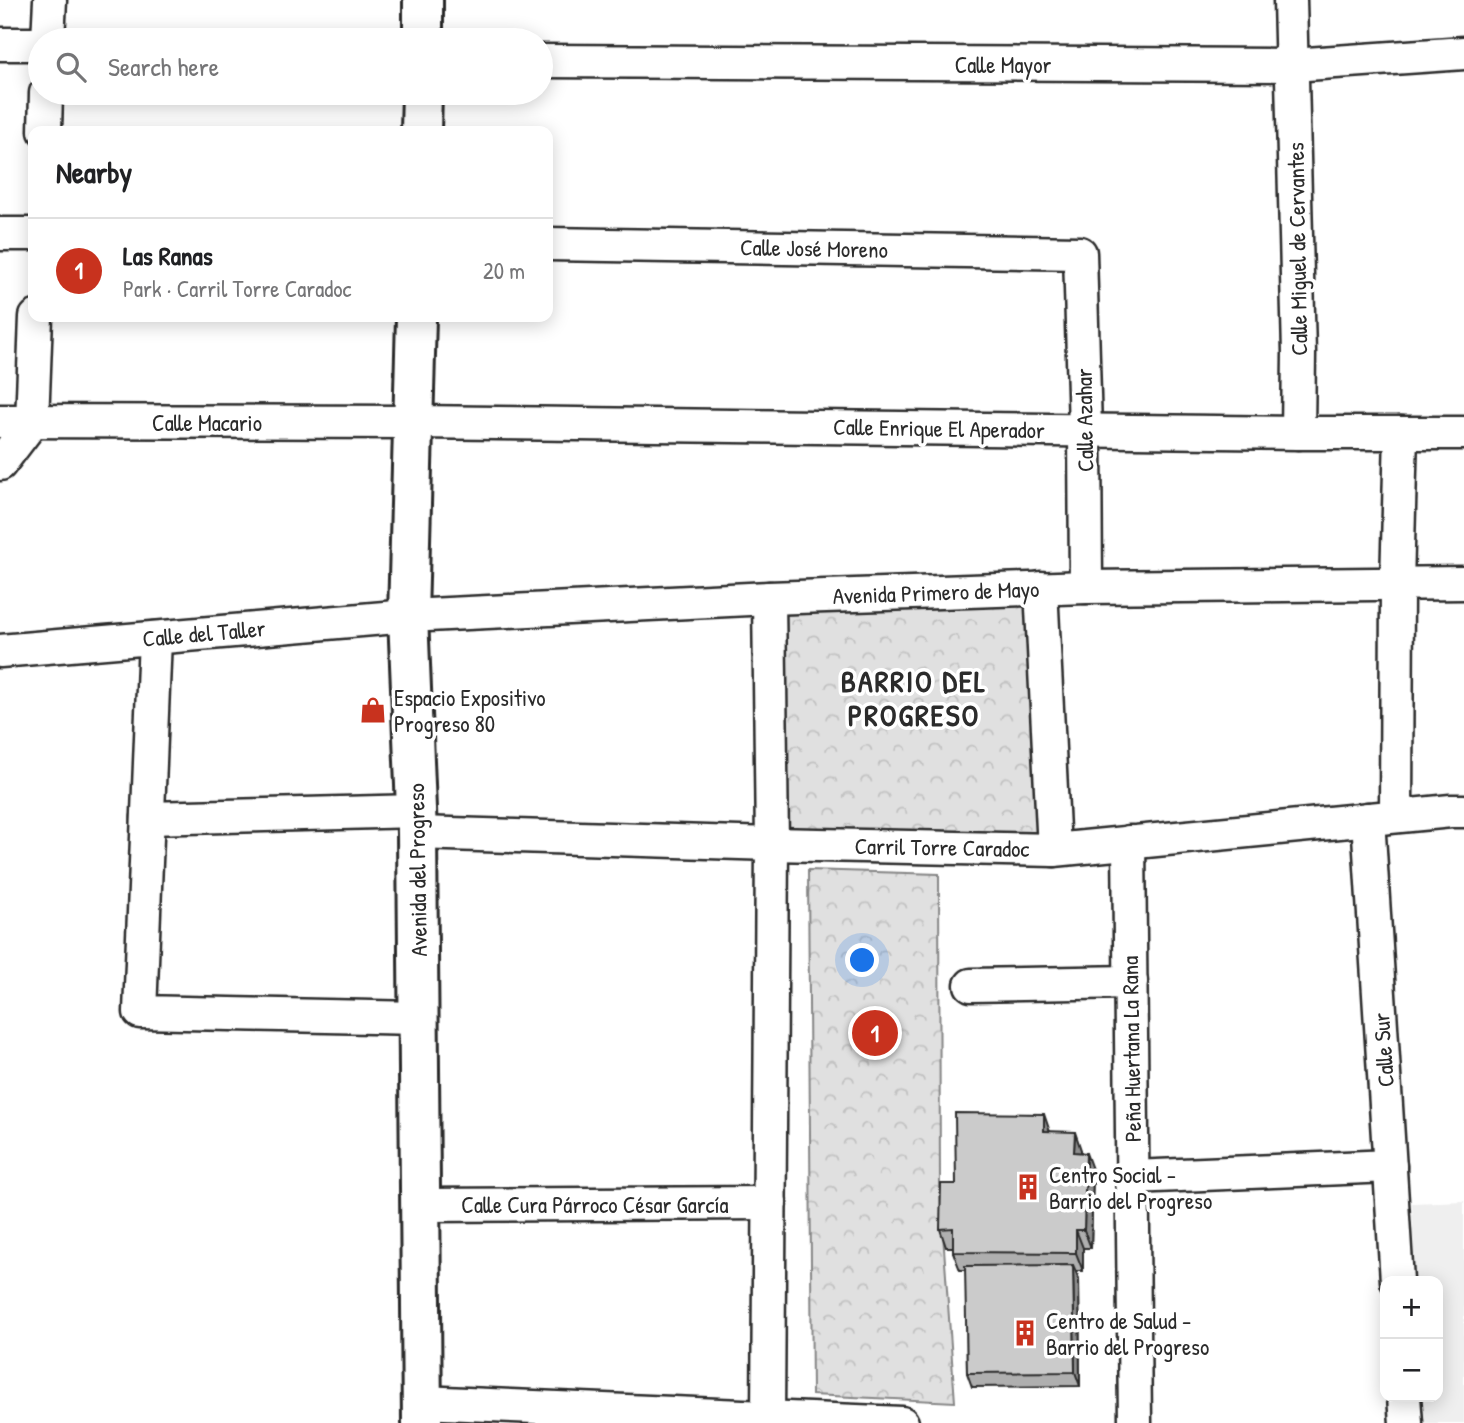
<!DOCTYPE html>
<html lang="en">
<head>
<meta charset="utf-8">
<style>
	:root { --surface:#fff; --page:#f2f2f2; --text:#202124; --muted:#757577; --line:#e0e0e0; --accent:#c8321e }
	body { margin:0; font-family:"Patrick Hand",sans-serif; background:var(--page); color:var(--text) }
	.controls { position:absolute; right:21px; bottom:21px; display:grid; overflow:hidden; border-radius:14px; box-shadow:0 4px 18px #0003 }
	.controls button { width:63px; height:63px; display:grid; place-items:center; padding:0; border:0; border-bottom:2px solid var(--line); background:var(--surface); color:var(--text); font:35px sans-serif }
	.you { position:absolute; left:863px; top:961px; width:24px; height:24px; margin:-18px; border:5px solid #fff; border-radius:50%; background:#1a73e8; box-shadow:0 0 0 10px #1a73e833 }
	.badge { display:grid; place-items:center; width:46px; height:46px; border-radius:50%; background:var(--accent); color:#fff; font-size:23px; font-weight:700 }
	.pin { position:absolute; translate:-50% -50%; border:4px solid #fff; box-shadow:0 2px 7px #0006 }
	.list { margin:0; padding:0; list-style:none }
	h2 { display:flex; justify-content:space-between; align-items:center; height:91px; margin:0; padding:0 28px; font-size:30px }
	h2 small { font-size:23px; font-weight:400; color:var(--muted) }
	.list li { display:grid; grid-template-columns:46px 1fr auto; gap:21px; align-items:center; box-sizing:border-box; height:105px; padding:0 28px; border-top:2px solid var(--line) }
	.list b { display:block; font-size:26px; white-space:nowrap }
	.list p { margin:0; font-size:23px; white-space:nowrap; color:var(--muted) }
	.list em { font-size:23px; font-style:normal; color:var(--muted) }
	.icon { flex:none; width:38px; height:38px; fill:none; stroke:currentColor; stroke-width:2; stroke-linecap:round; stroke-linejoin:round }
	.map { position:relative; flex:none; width:1464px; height:1423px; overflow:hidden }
	.search { position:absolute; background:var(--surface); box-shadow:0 4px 18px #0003; left:28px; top:28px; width:525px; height:77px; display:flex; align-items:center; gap:18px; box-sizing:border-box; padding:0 24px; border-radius:38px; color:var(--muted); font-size:26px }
	.panel { position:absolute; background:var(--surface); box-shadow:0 4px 18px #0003; left:28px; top:126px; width:525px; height:196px; border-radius:14px }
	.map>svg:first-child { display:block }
	.built { fill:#efefef }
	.park { fill:url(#park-crowns); stroke:#868686; stroke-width:2 }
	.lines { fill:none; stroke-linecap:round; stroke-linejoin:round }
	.street-casing { stroke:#2b2b2b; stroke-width:37 }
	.secondary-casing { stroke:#2b2b2b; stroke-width:44 }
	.street { stroke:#fff; stroke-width:32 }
	.secondary { stroke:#fff; stroke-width:38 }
	.wall { fill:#afafaf; stroke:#2b2b2b; stroke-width:2 }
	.shaded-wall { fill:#8e8e8e; stroke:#2b2b2b; stroke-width:2 }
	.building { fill:#cbcbcb; stroke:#2b2b2b; stroke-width:2 }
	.labels { text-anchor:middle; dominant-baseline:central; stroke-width:7; stroke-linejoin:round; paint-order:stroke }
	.street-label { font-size:23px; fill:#2b2b2b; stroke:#fff }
	.poi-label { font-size:23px; fill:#2b2b2b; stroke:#fff; text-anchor:start }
	.district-label { font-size:30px; font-weight:bold; letter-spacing:2px; fill:#2b2b2b; stroke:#fff }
</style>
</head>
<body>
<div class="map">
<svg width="1464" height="1423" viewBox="0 0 1464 1423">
	<defs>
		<pattern id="park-crowns" width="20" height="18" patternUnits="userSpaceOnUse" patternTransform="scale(1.75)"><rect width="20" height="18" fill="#e0e0e0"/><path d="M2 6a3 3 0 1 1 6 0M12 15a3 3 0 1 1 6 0" fill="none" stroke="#c0c0c0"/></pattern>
	</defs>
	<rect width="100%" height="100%" fill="#fff"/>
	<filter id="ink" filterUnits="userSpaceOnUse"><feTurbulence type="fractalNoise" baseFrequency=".0143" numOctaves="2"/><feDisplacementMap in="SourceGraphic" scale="14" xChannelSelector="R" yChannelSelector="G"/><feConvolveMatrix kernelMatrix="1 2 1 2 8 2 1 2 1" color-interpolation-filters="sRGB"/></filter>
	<g filter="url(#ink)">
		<!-- built -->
		<polygon class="built" points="1464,1201 1464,1423 1420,1423 1419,1397 1438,1397 1438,1281 1415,1281 1412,1203"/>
		<!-- park -->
		<g class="park">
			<polygon points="1041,588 1054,849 772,844 769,598"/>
			<polygon points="808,870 939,874 940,1192 955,1402 812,1395"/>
		</g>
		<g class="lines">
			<!-- street casing -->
			<g class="street-casing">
				<g id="street">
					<polyline points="1290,0 1299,353 1298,433"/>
					<polyline points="48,40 50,0"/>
					<polyline points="0,44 40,44"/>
					<polyline points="541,61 1292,65 1464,53"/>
					<polyline points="45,131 46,93"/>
					<polyline points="0,234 33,234"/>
					<polyline points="548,244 1080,253 1085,430 1086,587"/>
					<polyline points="0,421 414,422 1298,433 1464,433"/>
					<polyline points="0,464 32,422 36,317"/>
					<polyline points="1041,588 1054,850"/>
					<polyline points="155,638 140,1012 419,1018"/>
					<polyline points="0,651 408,616 769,598 1086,587 1464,583"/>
					<polyline points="1396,816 1397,584 1401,433"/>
					<polyline points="148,818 417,811"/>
					<polyline points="1368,819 1397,1281"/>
					<polyline points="417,833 772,844 1054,850 1451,811 1464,811"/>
					<polyline points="1129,842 1135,1423"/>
					<polyline points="971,985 1131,982"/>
					<polyline points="1133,1177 1390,1166"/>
					<polyline points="421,1205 770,1203"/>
					<polyline points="1404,1397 1406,1423"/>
					<polyline points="422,1402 902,1423"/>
					<polyline points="768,1418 772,844 769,598"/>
				</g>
			</g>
			<!-- secondary casing -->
			<g class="secondary-casing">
				<g id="secondary">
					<polyline points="423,40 423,0"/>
					<polyline points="421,131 422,93"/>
					<polyline points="416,317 408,616 417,833 422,1423"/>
				</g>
			</g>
			<!-- street -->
			<use href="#street" class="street"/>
			<!-- secondary -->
			<use href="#secondary" class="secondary"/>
		</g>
		<!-- wall -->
		<polygon class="wall" points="1050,1131 1081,1150 1081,1153 1093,1172 1091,1248 1083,1248 1083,1271 1076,1271 1079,1279 1080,1386 972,1387 967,1373 966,1270 960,1270 953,1252 953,1247 946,1247 940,1229 956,1184"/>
		<!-- shaded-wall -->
		<g class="shaded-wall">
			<polygon points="1044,1114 1050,1132 1044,1131"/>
			<polygon points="1075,1132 1081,1150 1081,1171 1074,1152"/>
			<polygon points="1086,1153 1093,1172 1091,1248 1084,1230"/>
			<polygon points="1076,1230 1083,1248 1083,1271 1076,1253"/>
			<polygon points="1073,1265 1079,1279 1080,1386 1075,1372"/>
		</g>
		<!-- building -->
		<g class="building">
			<polygon points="955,1113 1044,1114 1044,1131 1075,1132 1074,1152 1086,1153 1084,1230 1076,1230 1076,1253 953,1252 953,1228 940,1229 941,1184 956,1184"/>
			<polygon points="1073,1265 1075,1372 967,1373 965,1266"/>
		</g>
	</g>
	<!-- icons -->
	<defs>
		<g id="shop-bare" transform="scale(2.1)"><path d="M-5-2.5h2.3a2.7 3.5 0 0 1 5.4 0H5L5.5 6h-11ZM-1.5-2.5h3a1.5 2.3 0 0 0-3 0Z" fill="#c8321e" stroke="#fff" stroke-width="2.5" paint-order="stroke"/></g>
		<g id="building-bare" transform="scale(2.1)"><path d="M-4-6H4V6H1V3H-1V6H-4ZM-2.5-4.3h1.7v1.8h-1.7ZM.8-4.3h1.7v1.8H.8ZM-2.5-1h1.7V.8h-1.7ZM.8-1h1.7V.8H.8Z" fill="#c8321e" stroke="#fff" stroke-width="2.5" paint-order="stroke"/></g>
	</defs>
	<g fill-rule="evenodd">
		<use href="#shop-bare" x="373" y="710"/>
		<use href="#building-bare" x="1028" y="1187"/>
		<use href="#building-bare" x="1025" y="1333"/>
	</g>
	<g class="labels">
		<!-- street labels -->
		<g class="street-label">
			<text x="1003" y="64">Calle Mayor</text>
			<text transform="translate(814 248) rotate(1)">Calle José Moreno</text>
			<text transform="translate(1297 249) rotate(-91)">Calle Miguel de Cervantes</text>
			<text transform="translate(1084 420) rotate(-91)">Calle Azahar</text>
			<text x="207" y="422">Calle Macario</text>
			<text transform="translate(939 428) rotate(1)">Calle Enrique El Aperador</text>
			<text transform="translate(936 592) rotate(-2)">Avenida Primero de Mayo</text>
			<text transform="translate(204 633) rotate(-5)">Calle del Taller</text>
			<text transform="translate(942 847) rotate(1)">Carril Torre Caradoc</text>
			<text transform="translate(417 870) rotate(-91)">Avenida del Progreso</text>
			<text transform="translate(1131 1049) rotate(-91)">Peña Huertana La Rana</text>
			<text transform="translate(1383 1050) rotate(-94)">Calle Sur</text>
			<text x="595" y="1204">Calle Cura Párroco César García</text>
		</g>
		<!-- poi labels -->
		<g class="poi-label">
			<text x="394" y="697">Espacio Expositivo<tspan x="394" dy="26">Progreso 80</tspan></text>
			<text x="1049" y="1174">Centro Social -<tspan x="1049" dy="26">Barrio del Progreso</tspan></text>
			<text x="1046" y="1320">Centro de Salud -<tspan x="1046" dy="26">Barrio del Progreso</tspan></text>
		</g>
		<!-- district labels -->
		<g class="district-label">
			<text x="914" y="681">BARRIO DEL<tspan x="914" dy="34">PROGRESO</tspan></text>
		</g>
	</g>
</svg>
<div class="controls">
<button>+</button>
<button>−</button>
</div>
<div class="you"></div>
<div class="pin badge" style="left:875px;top:1033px">1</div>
<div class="search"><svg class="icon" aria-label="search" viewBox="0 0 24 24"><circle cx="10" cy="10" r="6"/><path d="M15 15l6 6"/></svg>Search here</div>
<section class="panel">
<h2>Nearby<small></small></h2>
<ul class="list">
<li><span class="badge">1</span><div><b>Las Ranas</b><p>Park · Carril Torre Caradoc</p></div><em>20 m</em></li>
</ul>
</section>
</div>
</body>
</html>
